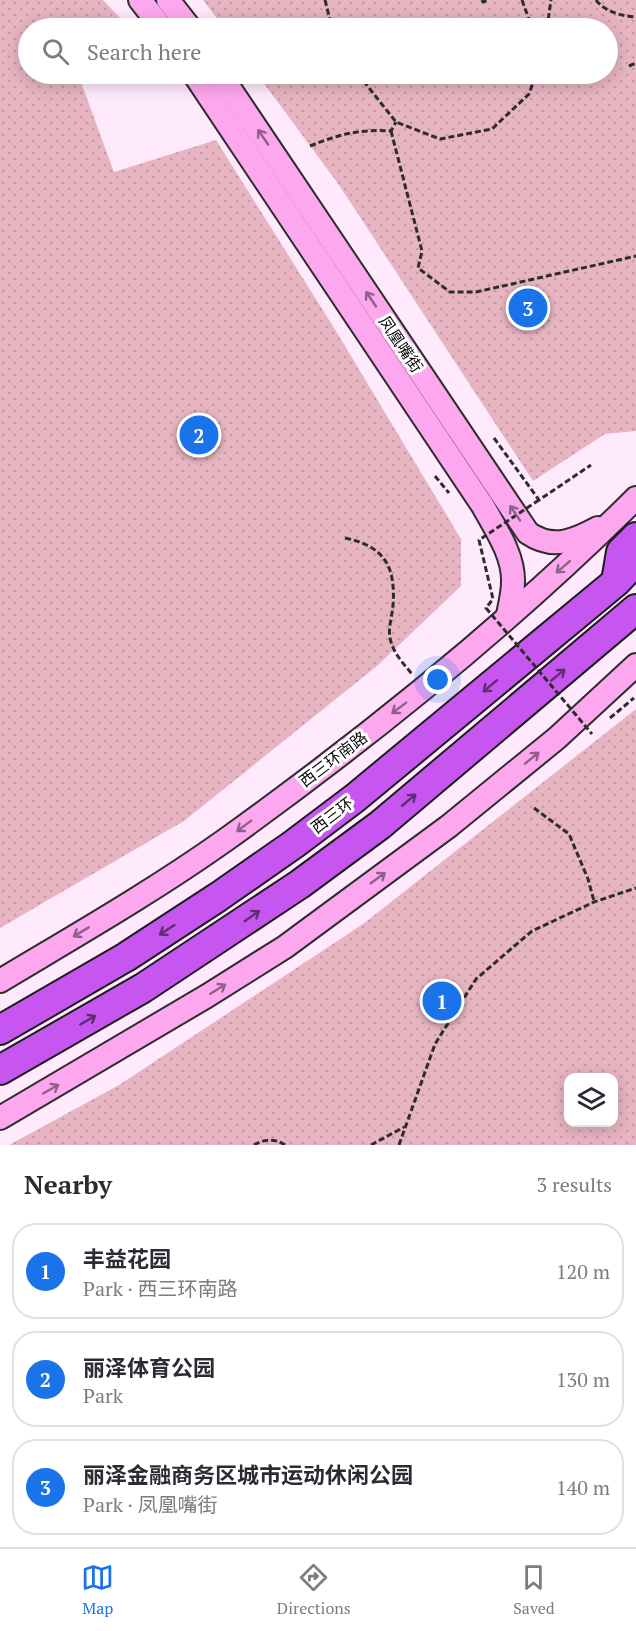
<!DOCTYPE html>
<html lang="en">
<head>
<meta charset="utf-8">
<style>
	:root { --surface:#fff; --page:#f2f2f3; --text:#2b2b33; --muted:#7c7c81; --line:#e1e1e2; --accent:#1a73e8 }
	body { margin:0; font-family:"PT Serif","Noto Sans SC",serif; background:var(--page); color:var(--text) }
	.controls { position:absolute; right:18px; bottom:18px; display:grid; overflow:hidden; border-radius:12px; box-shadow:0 3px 15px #0003 }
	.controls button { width:54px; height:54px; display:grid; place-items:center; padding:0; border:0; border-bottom:2px solid var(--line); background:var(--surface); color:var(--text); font:30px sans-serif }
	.you { position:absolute; left:438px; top:680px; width:21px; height:21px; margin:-15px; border:4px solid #fff; border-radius:50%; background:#1a73e8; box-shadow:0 0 0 9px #1a73e833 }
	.badge { display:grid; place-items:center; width:39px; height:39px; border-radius:50%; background:var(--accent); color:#fff; font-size:20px; font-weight:700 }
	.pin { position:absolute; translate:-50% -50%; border:3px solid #fff; box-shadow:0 2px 6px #0006 }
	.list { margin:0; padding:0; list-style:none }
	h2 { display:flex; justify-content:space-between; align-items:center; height:78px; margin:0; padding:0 24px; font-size:26px }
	h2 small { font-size:20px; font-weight:400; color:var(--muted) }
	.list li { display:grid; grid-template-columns:39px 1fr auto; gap:18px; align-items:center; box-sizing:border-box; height:96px; margin:0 12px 12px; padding:0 12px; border:2px solid var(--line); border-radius:24px }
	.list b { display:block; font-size:22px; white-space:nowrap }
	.list p { margin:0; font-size:20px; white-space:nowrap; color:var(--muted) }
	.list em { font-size:20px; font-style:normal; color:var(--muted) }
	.icon { flex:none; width:33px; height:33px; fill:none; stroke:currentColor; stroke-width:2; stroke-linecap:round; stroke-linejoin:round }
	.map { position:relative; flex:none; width:636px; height:1145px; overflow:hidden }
	.search { position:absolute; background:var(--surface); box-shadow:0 3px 15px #0003; left:18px; right:18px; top:18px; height:66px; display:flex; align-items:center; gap:15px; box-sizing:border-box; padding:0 21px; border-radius:33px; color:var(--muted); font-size:22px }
	.sheet { height:402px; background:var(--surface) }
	nav { display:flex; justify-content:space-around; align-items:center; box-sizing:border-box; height:84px; border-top:2px solid var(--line); background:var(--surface); font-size:16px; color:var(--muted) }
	nav a { display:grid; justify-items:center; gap:3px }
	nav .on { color:var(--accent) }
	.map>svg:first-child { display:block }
	.park { fill:url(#park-dots); fill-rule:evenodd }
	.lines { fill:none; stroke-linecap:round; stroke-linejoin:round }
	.secondary-casing { stroke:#2d2d2d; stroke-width:26 }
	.highway-casing { stroke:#1c1c1c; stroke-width:32 }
	.path { stroke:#2d2d2d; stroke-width:3; stroke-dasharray:6 3; stroke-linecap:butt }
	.secondary { stroke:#fda7ef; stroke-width:22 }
	.highway { stroke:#c756f1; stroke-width:28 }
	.path-bridge { stroke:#2d2d2d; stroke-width:3; stroke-dasharray:6 3; stroke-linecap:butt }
	.oneway { stroke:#906188 }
	.oneway2 { stroke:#602d72 }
	.labels { text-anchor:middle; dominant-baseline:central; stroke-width:6; stroke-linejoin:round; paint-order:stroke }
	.street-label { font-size:16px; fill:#0b0b0b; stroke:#fff }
</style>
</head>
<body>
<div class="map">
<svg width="636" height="1145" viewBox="0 0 636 1145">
	<defs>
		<pattern id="park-dots" width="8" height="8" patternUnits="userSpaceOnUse" patternTransform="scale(1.5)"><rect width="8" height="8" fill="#e7b5c2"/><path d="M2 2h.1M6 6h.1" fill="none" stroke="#c59aa5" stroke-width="1.8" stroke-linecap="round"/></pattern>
	</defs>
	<rect width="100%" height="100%" fill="#ffeafd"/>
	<!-- park -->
	<g class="park">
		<polygon points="0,0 103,0 130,28 28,28 28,74 78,74 114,172 216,140 336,331 461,539 461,586 377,666 184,821 0,928"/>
		<polygon points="203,0 636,0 636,431 605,434 533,481 339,185 257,74 608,74 608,28 224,28"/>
		<path d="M636,709V1145H9L119,1085L363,924ZM568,1078H614V1122H568Z"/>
	</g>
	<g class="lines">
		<!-- secondary casing -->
		<g class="secondary-casing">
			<g id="secondary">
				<polyline points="140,0 162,28"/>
				<polyline points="168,0 190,28"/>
				<path d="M194,74L483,506C495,528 514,555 513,582C513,593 510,604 508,615"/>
				<path d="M220,74L528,533C553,550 574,541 598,528"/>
				<path d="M0,981C75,936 152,892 224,841C369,737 509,624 636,498"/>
				<polyline points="0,1118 207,996 285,947 449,826 557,738 636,665"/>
			</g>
		</g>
		<!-- highway casing -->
		<g class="highway-casing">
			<g id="highway">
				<polyline points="617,576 621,552 636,537"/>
				<polyline points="0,1030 126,957 218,897 294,844 355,798 616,582 636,561"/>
				<polyline points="0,1070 143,988 300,884 380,825 636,609"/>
			</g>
		</g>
		<!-- path -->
		<g class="path">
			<polyline points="325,0 332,28"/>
			<polyline points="482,0 483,2 489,0"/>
			<polyline points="522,0 531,25 542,28"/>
			<path d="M596,0C605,12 622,16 636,17"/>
			<polyline points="547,28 551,0"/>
			<polyline points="629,66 636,63"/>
			<polyline points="358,74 396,122 440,139 492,129 529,94 536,74"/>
			<polyline points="391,131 422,251 418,268 450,292 476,292 636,256"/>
			<path d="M310,146C340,134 359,129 391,131L396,122"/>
			<polyline points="494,438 539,500 591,465"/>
			<polyline points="435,476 449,493"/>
			<path d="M345,538C384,546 396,566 393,606C392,616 388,628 390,638C393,653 403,663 412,674"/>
			<polyline points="610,718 634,698"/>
			<polyline points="534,808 569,834 588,879 594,901"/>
			<path d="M254,1145C264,1139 275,1138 285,1145"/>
			<polyline points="371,1145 404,1127"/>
			<polyline points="399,1145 435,1044 476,979 532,931 594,902 636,888"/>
		</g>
		<!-- secondary -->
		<use href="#secondary" class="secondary"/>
		<!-- highway -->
		<use href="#highway" class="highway"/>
		<!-- path-bridge -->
		<polyline class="path-bridge" points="539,500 479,540 493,599 486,608 592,734"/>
	</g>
	<!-- one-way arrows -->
	<defs><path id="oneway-shaft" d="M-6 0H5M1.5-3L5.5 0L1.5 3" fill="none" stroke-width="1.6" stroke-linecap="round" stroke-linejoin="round" transform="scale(1.5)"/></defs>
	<g class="oneway">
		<use href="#oneway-shaft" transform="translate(263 137) rotate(-124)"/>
		<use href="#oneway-shaft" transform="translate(371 299) rotate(-124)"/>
		<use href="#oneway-shaft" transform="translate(515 513) rotate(-124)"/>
		<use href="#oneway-shaft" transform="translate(563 567) rotate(139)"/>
		<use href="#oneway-shaft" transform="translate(399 708) rotate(143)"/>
		<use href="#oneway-shaft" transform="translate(532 758) rotate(-39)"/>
		<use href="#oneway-shaft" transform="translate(244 826) rotate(143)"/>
		<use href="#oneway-shaft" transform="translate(378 878) rotate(-36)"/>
		<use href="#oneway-shaft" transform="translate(81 932) rotate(149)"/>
		<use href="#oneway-shaft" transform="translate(218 989) rotate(-32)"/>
		<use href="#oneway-shaft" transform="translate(51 1089) rotate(-30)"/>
	</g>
	<g class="oneway2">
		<use href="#oneway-shaft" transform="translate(558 675) rotate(-40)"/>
		<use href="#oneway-shaft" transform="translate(490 686) rotate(140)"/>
		<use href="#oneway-shaft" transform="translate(409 800) rotate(-40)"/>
		<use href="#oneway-shaft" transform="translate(252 916) rotate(-35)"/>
		<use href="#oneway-shaft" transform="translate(167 930) rotate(147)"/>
		<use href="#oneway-shaft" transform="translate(88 1020) rotate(-30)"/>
	</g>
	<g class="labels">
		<!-- street labels -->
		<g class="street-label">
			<text transform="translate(401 344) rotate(56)">凤凰嘴街</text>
			<text transform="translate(333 759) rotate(-37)">西三环南路</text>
			<text transform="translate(332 815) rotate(-37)">西三环</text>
		</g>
	</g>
</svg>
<div class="controls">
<button><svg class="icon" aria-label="layers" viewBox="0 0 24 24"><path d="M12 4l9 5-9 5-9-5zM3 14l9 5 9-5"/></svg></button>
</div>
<div class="you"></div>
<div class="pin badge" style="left:442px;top:1001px">1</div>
<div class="pin badge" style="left:199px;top:435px">2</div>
<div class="pin badge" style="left:528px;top:308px">3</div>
<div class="search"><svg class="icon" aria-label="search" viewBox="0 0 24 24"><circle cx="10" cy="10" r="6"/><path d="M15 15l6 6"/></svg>Search here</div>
</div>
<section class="sheet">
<h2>Nearby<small>3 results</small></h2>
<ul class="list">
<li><span class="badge">1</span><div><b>丰益花园</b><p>Park · 西三环南路</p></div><em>120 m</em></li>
<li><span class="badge">2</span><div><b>丽泽体育公园</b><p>Park</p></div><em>130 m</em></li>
<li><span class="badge">3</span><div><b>丽泽金融商务区城市运动休闲公园</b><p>Park · 凤凰嘴街</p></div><em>140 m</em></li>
</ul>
</section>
<nav>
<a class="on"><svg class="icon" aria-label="map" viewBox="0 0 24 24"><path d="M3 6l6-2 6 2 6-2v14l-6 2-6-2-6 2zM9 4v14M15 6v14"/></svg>Map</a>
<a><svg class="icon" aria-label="directions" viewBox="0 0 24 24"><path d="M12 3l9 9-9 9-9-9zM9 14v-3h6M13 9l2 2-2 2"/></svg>Directions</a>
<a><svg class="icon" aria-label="saved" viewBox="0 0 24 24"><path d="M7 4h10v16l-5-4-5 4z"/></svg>Saved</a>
</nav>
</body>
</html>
